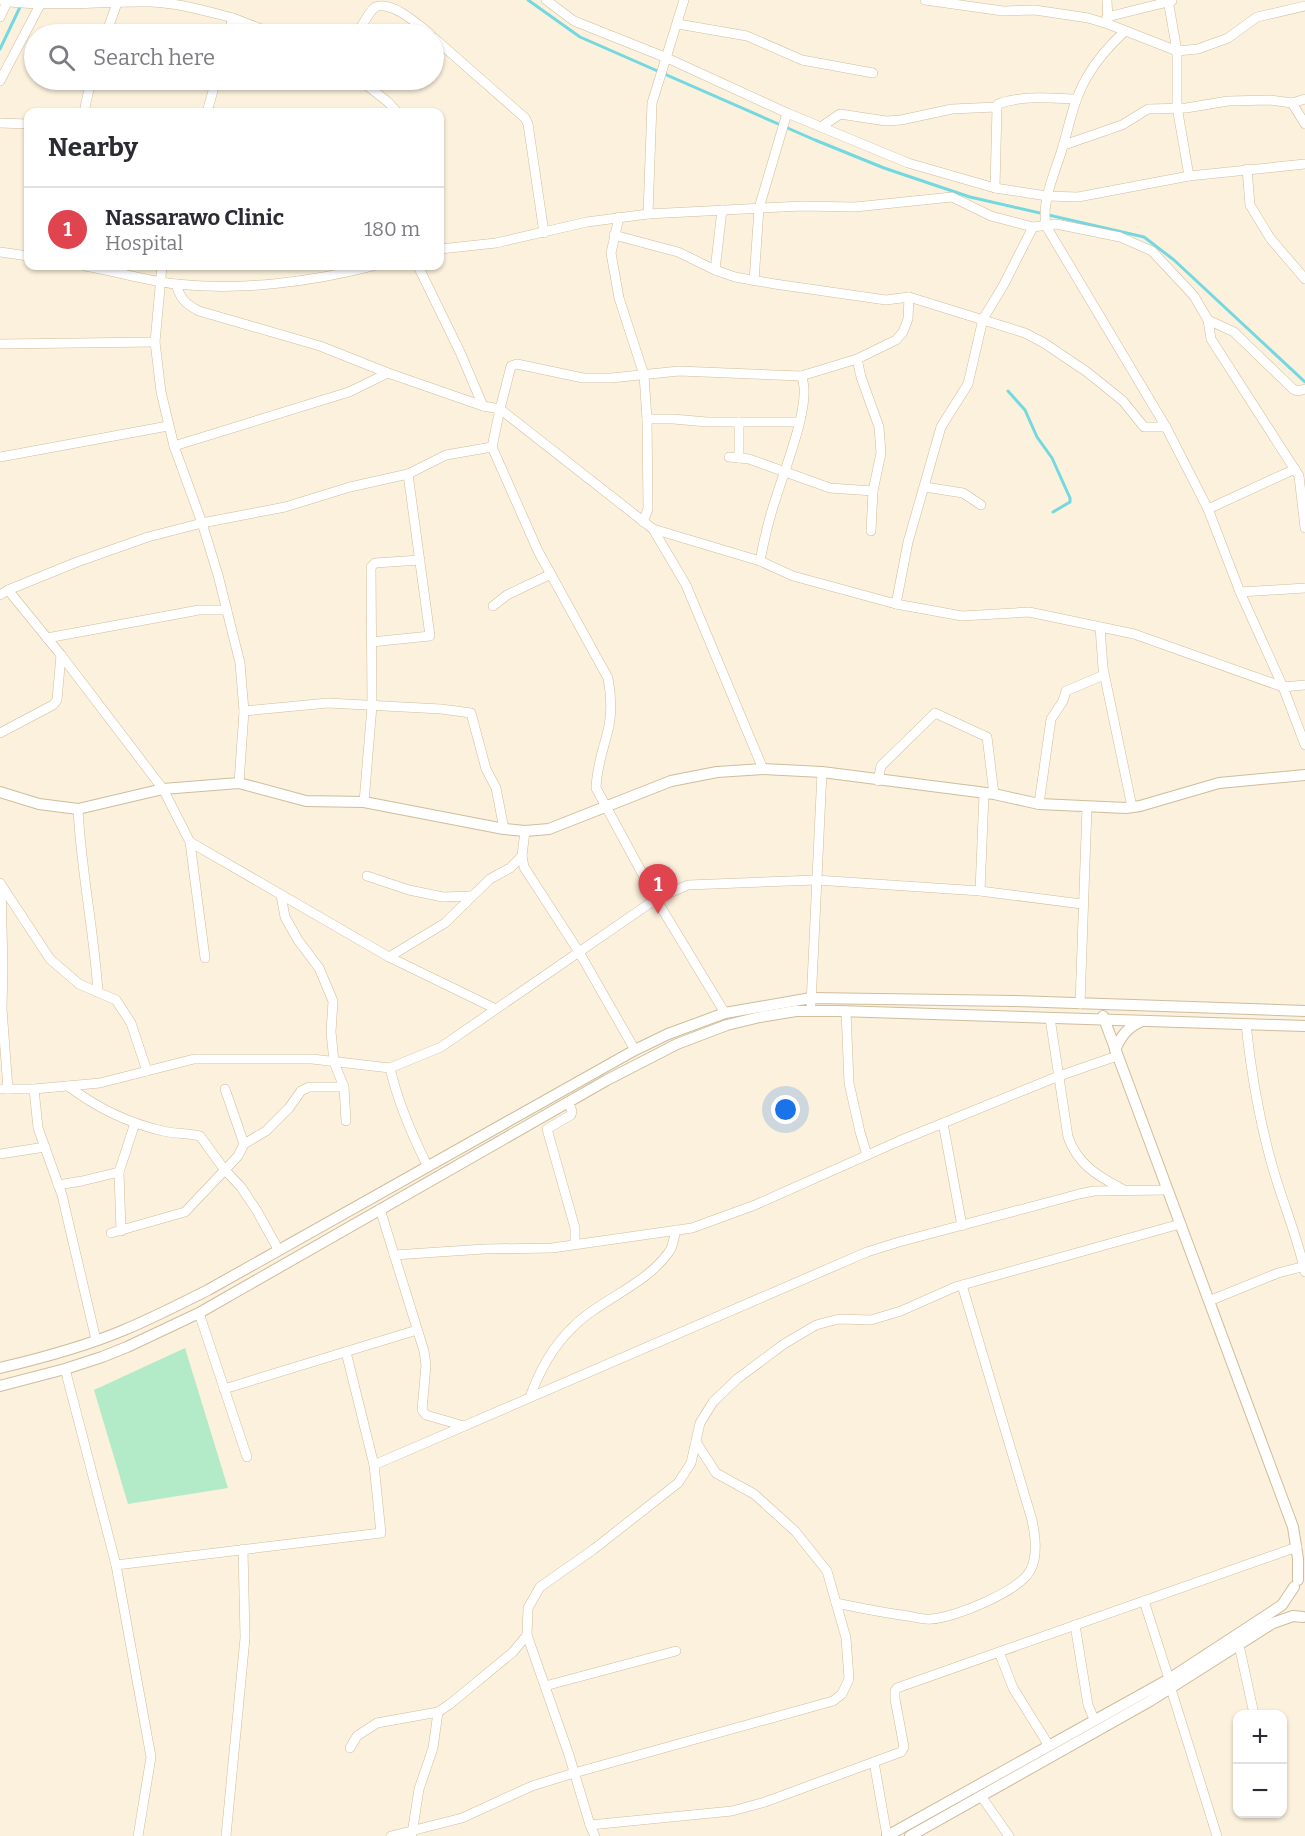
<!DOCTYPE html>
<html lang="en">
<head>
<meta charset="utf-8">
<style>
	:root { --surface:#fff; --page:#f2f2f3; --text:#2b2b33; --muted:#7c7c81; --line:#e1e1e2; --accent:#7c3aed }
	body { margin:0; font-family:Bitter,serif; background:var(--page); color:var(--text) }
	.controls { position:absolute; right:18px; bottom:18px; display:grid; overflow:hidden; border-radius:12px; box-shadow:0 2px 4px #0004 }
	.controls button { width:54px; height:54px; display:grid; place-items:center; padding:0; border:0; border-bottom:2px solid var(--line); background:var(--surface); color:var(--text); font:30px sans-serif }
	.you { position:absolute; left:786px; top:1110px; width:21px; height:21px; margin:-15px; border:4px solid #fff; border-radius:50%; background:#1a73e8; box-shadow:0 0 0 9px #1a73e833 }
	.badge { display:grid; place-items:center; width:39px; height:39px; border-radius:50%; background:var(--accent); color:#fff; font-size:20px; font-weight:700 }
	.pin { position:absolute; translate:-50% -50px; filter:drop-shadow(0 2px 3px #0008) }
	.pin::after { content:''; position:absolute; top:32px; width:21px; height:18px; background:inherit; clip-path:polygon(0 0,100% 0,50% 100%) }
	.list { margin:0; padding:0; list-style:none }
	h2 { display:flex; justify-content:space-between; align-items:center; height:78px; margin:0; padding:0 24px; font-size:26px }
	h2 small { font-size:20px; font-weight:400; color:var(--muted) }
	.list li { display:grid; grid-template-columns:39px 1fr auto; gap:18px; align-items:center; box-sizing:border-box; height:84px; padding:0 24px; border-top:2px solid var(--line) }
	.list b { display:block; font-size:22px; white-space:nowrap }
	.list p { margin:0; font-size:20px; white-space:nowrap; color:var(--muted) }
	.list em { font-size:20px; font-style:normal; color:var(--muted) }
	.icon { flex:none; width:33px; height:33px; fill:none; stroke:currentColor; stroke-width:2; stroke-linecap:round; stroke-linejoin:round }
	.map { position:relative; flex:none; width:1305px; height:1836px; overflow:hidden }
	.search { position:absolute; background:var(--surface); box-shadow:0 2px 4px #0004; left:24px; top:24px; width:420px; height:66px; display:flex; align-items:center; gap:15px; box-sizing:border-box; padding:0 21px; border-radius:33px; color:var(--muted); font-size:22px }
	.panel { position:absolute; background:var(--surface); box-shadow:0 2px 4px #0004; left:24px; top:108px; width:420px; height:162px; border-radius:12px }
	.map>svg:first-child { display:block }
	.green { fill:#b3ebc8 }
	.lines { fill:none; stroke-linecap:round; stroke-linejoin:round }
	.stream { stroke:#74d8e1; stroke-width:3 }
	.minor-casing { stroke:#cfbd9c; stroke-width:10 }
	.major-casing { stroke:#cfbd9c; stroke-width:12 }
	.minor { stroke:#fff; stroke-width:9 }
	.major { stroke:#fff; stroke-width:10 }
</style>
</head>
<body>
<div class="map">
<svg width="1305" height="1836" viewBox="0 0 1305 1836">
	<rect width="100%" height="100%" fill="#fcf1dd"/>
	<!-- green -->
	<polygon class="green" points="185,1348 228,1488 128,1504 94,1390"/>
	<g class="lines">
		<!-- stream -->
		<g class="stream">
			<polyline points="528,0 580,37 815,140 884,168 970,197 1144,237 1174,260 1305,382"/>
			<polyline points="0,49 21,5"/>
			<polyline points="1008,391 1025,410 1037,437 1052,458 1070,498 1070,502 1053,512"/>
		</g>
		<!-- minor casing -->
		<g class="minor-casing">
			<g id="minor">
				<polyline points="0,0 8,0 0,17"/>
				<path d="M8,0L10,2C57,7 104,1 150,2C179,3 206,11 233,18L228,34"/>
				<polyline points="546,0 574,21 667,58 787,113 908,163 995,188 1047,196 1078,197 1189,176 1305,164"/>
				<polyline points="925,0 1003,11 1035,10 1088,18 1108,24 1177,51 1198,49 1228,38 1257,17 1305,6"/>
				<polyline points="1107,0 1108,21"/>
				<polyline points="1168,0 1177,51 1177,107 1189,176"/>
				<polyline points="1107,17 1172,1"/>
				<polyline points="233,18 274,34"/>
				<polyline points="678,24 747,36 802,60 873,73"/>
				<path d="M1125,31C1110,45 1097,59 1087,77C1074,99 1070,122 1063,146C1056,171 1041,200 1046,226L1166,427L1208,509L1240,592L1283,687L1305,745"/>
				<polyline points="106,34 117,3"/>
				<path d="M357,34C362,26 368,13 375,7C391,0 418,24 430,34"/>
				<polyline points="434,38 525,118 528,124 544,233"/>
				<polyline points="360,80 388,102 397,112"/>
				<polyline points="0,81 41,3"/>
				<polyline points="1292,103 1305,124"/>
				<polyline points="84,112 91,80"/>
				<polyline points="207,112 216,80"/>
				<polyline points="0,123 28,124"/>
				<path d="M821,127L840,114L886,121L901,120L952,109L997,107L998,104C1023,95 1049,98 1075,99"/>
				<polyline points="1064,145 1122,125 1148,109 1186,108 1228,101 1270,100 1292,103 1305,99"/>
				<polyline points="1247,169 1250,205 1270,238 1305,279"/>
				<polyline points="995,188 997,107"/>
				<polyline points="648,214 652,103 684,0"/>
				<polyline points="619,217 611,253 619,298 644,375 647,419 648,509 643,522"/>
				<polyline points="614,235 678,252 715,270 735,277 775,284 886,300 909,297 1025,333 1044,343 1087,372 1123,401 1144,427 1166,427"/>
				<polyline points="440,249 496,243 587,222 648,214 802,206 855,207 952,197 991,216 1033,227 1056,224 1120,237 1152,251 1194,296 1208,320 1211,339 1299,476 1305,528"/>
				<polyline points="0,252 28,256"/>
				<path d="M85,266C115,271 146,281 176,284C240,291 311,282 373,266"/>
				<polyline points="162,266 155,342 161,392 174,446 202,523 218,575 240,663 244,711 239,783"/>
				<polyline points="418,266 460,352 483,406"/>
				<polyline points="715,270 722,210"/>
				<polyline points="754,281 759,208 787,113"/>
				<path d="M176,284C180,298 185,304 199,311L320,346L388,373L483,406L500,409L511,366L517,364L583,378H611L679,371L801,376L857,359L896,340L903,332L908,319L909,297"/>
				<polyline points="1208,320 1234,332 1293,389 1298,391 1305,389"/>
				<polyline points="0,344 155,342"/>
				<polyline points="857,359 861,377 879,427 881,453 873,491 871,531"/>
				<polyline points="647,419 673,419 707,422 799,422"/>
				<polyline points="174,446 349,392 388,373"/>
				<polyline points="0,457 168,426"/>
				<polyline points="729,457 749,459 830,488 873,491"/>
				<polyline points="739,458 739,422"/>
				<polyline points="408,474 446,455 492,447"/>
				<polyline points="925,487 963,493 981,505"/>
				<polyline points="1208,509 1295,469"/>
				<polyline points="653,529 686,585 763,769"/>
				<path d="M760,561C764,540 769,518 776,498C783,473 814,399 801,376"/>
				<polyline points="8,590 61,655 163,789 190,842 389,957 496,1009"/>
				<polyline points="1240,592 1305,588"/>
				<polyline points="0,595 8,590 77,562 148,537 202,523 285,507 350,487 408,474 430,636 371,642"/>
				<polyline points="896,604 908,542 941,427 968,384 983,319 1003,286 1033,227"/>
				<polyline points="493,606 507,595 551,574"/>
				<polyline points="1100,627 1103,668 1132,807"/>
				<polyline points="47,638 199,610 227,610"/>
				<polyline points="244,711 328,703 441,709 471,713 486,769 496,788 504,829"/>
				<polyline points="0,733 53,705 57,700 61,655"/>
				<polyline points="878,781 881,766 935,713 987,737 994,794"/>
				<polyline points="364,802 372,706 371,567 375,563 420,560"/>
				<polyline points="1039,804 1051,719 1063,701 1066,691 1104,675"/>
				<path d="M78,809C81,870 94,931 98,992"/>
				<polyline points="525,831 522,856 524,867 579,952 635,1050"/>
				<polyline points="190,842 205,958"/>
				<polyline points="367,876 409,890 443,897 471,896"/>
				<polyline points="0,883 50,959 79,984 116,1000 131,1023 147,1071"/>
				<polyline points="1,886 3,968 2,1009 8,1089"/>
				<polyline points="980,891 984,794"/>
				<polyline points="281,895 285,917 298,940 319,968 333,1001 331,1032 334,1062 344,1087 346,1121"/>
				<polyline points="389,957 445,923 490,879 510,868 522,856"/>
				<polyline points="811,1004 822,772"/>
				<polyline points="1080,1004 1087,807"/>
				<polyline points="846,1011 849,1083 860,1132 867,1155"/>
				<path d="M725,1013L656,899L596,788C597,764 604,748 609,726C612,710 611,694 608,678L538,551L492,447L500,409L653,529L760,561L793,576L896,604L962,616L1029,612L1134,634L1283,687L1305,685"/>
				<path d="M1050,1018L1068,1137C1078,1165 1098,1176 1122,1189"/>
				<path d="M1246,1024C1251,1072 1259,1119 1272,1165C1282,1201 1297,1235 1305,1272"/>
				<path d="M390,1068C398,1103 411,1133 427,1165"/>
				<path d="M68,1086C97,1108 128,1123 163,1131C175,1134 188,1133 200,1136L224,1169L241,1187L257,1211L278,1249"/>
				<polyline points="0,1089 34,1089 100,1083 194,1059 312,1059 390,1068 441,1047 656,899 688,885 816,880 980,891 1082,904"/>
				<polyline points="34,1089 38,1128 62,1195 96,1340"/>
				<polyline points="568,1102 572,1111 571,1115 547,1129 575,1228 575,1244"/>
				<polyline points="943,1123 962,1226"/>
				<polyline points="244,1144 266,1131 289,1108 301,1091 309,1087 344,1087"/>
				<polyline points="0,1154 45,1147"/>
				<polyline points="58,1185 82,1181 119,1172"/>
				<polyline points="380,1209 424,1351 426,1365 422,1410 426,1415 464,1426"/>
				<polyline points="121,1231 119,1172 135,1123"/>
				<polyline points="111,1233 185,1212 238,1156 244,1144 225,1089"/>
				<polyline points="394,1255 484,1249 552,1248 692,1228 755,1205 899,1141 1059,1076 1117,1056"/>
				<polyline points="1209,1301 1278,1273 1305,1266"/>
				<polyline points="199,1313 247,1457"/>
				<polyline points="65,1369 116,1565"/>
				<polyline points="224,1389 417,1330"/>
				<path d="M530,1397C539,1372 551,1349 570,1330C599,1299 644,1287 669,1252C673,1247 674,1237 676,1230"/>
				<polyline points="374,1465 867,1252 899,1242 1079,1194 1094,1191 1167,1190"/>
				<polyline points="1144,1601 1169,1679"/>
				<path d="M836,1603C860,1608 884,1613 908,1616C915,1617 924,1620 931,1619C954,1618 1021,1591 1031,1569C1038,1554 1035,1535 1032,1520L962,1285"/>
				<polyline points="1075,1625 1088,1705 1094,1719"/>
				<polyline points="1239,1645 1254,1714"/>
				<polyline points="999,1652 1013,1688 1046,1741 1047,1747"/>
				<polyline points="545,1686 676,1651"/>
				<polyline points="1171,1689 1217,1836"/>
				<polyline points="350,1748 357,1736 377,1723 438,1712 450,1704 513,1652 527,1635"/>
				<polyline points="874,1762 887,1836"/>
				<polyline points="981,1796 1009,1836"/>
				<polyline points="590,1825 732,1811 765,1802 901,1752 904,1747 895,1699 895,1691 897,1688 1297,1547"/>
				<polyline points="412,1834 419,1789 433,1748 438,1712"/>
				<polyline points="138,1836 151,1757 116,1565 381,1533 374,1465 346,1352"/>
				<polyline points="226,1836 245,1638 243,1549"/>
				<polyline points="391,1836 462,1818 532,1786 574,1773 833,1701 842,1694 849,1679 846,1638 827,1571 795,1531 754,1494 716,1473 696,1442"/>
				<polyline points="595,1836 590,1825 569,1755 527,1635 528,1608 540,1587 594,1549 678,1483 691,1463 700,1423 713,1402 737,1379 784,1344 816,1325 839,1319 871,1320 901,1311 955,1287 1180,1224"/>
			</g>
		</g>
		<!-- major casing -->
		<g class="major-casing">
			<g id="major">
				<polyline points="0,792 39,804 78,809 163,789 239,783 306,801 364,802 504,829 525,831 549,829 671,781 717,772 763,769 822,772 994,794 1039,804 1126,808 1140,806 1219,783 1305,775"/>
				<polyline points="1103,1016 1293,1527 1298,1559 1298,1580"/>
				<path d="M1115,1050C1121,1036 1127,1028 1140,1022"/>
				<path d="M0,1368C42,1358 84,1347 124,1330C153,1318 180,1304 208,1290L635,1050L668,1034L725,1013L811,998L1015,1001L1305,1011"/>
				<polyline points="0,1386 65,1369 102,1357 127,1347 199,1313 607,1080 677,1044 727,1025 760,1017 796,1011 839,1011 1305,1026"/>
				<polyline points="887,1836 1169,1679 1273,1611 1282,1605 1294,1587"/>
				<polyline points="910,1836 1150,1701 1273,1623 1293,1616 1303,1617"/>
			</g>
		</g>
		<!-- minor -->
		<use href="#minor" class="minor"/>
		<!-- major -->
		<use href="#major" class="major"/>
	</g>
</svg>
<div class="controls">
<button>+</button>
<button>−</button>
</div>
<div class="you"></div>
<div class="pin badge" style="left:658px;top:914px;background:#e0444e">1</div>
<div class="search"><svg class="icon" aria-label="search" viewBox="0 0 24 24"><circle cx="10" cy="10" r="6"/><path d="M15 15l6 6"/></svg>Search here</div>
<section class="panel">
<h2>Nearby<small></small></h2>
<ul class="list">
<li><span class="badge" style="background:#e0444e">1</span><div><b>Nassarawo Clinic</b><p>Hospital</p></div><em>180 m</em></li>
</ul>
</section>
</div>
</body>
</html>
